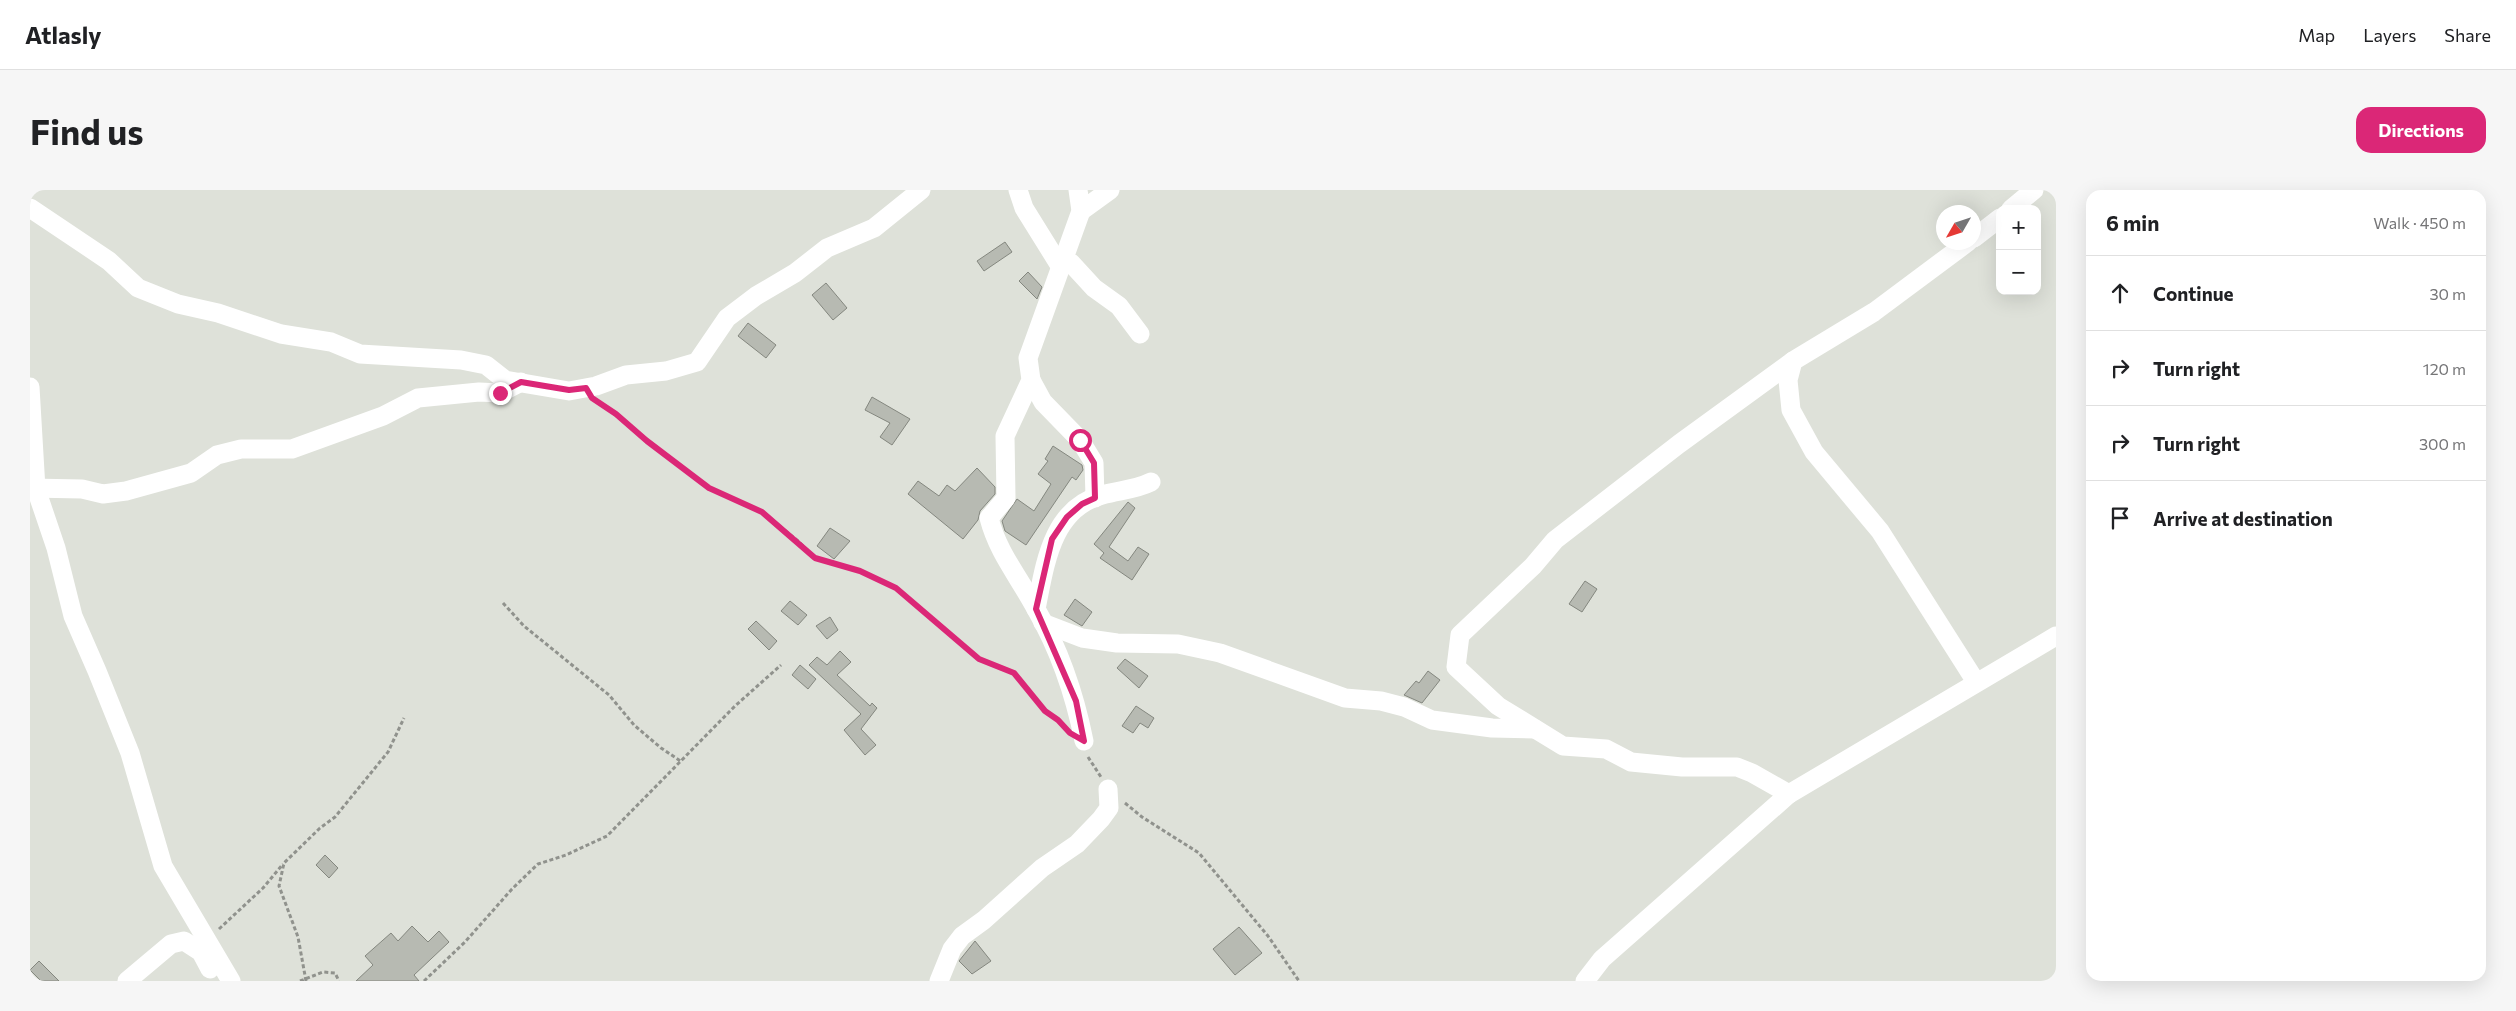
<!DOCTYPE html>
<html lang="en">
<head>
<meta charset="utf-8">
<style>
	:root { --surface:#fff; --page:#f6f6f6; --text:#202124; --muted:#757577; --line:#e0e0e0; --accent:#db2777 }
	body { margin:0; font-family:Commissioner,sans-serif; background:var(--page); color:var(--text) }
	.controls { position:absolute; right:15px; top:15px; display:grid; overflow:hidden; border-radius:10px; box-shadow:0 5px 20px #0002 }
	.controls button { width:45px; height:45px; display:grid; place-items:center; padding:0; border:0; border-bottom:1px solid var(--line); background:var(--surface); color:var(--text); font:25px sans-serif }
	.compass { position:absolute; left:1906px; top:15px; width:45px; height:45px; border-radius:50%; background:var(--surface); box-shadow:0 5px 20px #0002; rotate:231deg }
	.stop { position:absolute; width:15px; height:15px; margin:-11px; border:4px solid #db2777; border-radius:50%; background:#fff }
	.stop.end { background:#db2777; border-color:#fff; box-shadow:0 1px 5px #0008 }
	.list { margin:0; padding:0; list-style:none }
	h2 { display:flex; justify-content:space-between; align-items:center; height:65px; margin:0; padding:0 20px; font-size:21px }
	h2 small { font-size:16px; font-weight:400; color:var(--muted) }
	.list li { display:grid; grid-template-columns:32px 1fr auto; gap:15px; align-items:center; box-sizing:border-box; height:75px; padding:0 20px; border-top:1px solid var(--line) }
	.list b { display:block; font-size:19px; white-space:nowrap }
	.list em { font-size:16px; font-style:normal; color:var(--muted) }
	.icon { flex:none; width:28px; height:28px; fill:none; stroke:currentColor; stroke-width:2; stroke-linecap:round; stroke-linejoin:round }
	.map { position:relative; flex:none; width:2026px; height:791px; overflow:hidden; border-radius:15px }
	header { display:flex; align-items:center; gap:30px; box-sizing:border-box; height:70px; padding:0 25px; background:var(--surface); border-bottom:1px solid var(--line) }
	header strong { font-size:24px }
	nav { display:flex; gap:28px; margin-inline-start:auto; font-size:18px }
	.intro { display:flex; align-items:center; justify-content:space-between; box-sizing:border-box; height:120px; padding:0 30px }
	h1 { margin:0; font-size:35px }
	.button { padding:12px 22px; border-radius:15px; background:var(--accent); color:#fff; font-size:18px; font-weight:700 }
	main { display:flex; gap:30px; padding:0 30px }
	aside { flex:1; background:var(--surface); border-radius:15px; box-shadow:0 5px 20px #0002 }
	.map>svg:first-child { display:block }
	.building { fill:#b7bab2; stroke:#84877f }
	.lines { fill:none; stroke-linecap:round; stroke-linejoin:round }
	.path { stroke:#90928d; stroke-width:3; stroke-dasharray:4 2.5; stroke-linecap:butt }
	.minor { stroke:#fff; stroke-width:19 }
	.route { stroke:#db2777; stroke-width:6 }
</style>
</head>
<body>
<header>
<strong>Atlasly</strong>
<nav><a>Map</a><a>Layers</a><a>Share</a></nav>
</header>
<div class="intro"><h1>Find us</h1><a class="button">Directions</a></div>
<main>
<div class="map">
<svg width="2026" height="791" viewBox="0 0 2026 791">
	<rect width="100%" height="100%" fill="#dee1d9"/>
	<!-- building -->
	<g class="building">
		<polygon points="975,52 982,62 954,81 947,71"/>
		<polygon points="998,82 1012,97 1007,109 989,91"/>
		<polygon points="796,93 817,118 803,130 782,105"/>
		<polygon points="718,133 746,155 736,168 708,146"/>
		<polygon points="842,207 880,229 862,255 850,247 860,233 835,220"/>
		<polygon points="1023,256 1052,275 1053,280 1046,290 1042,287 996,355 975,341 972,331 987,309 1004,321 1021,294 1008,284 1018,271 1015,269"/>
		<polygon points="947,278 965,297 965,304 950,321 948,330 933,349 878,304 888,291 909,306 917,295 925,301"/>
		<polygon points="1098,312 1105,318 1079,357 1098,371 1108,357 1119,364 1102,390 1070,368 1074,363 1064,354"/>
		<polygon points="800,338 820,351 804,369 787,356"/>
		<polygon points="1555,391 1567,399 1552,422 1539,414"/>
		<polygon points="1045,409 1062,422 1052,436 1034,425"/>
		<polygon points="760,411 777,425 768,435 751,421"/>
		<polygon points="800,427 808,440 797,449 786,436"/>
		<polygon points="726,431 747,451 739,460 718,439"/>
		<polygon points="810,461 821,472 807,485 840,516 842,513 847,518 831,539 846,555 835,565 814,540 831,524 779,475 787,467 797,475"/>
		<polygon points="1095,469 1118,486 1109,498 1087,478"/>
		<polygon points="770,475 786,489 778,499 762,485"/>
		<polygon points="1398,481 1410,490 1392,513 1374,505 1386,491 1389,493"/>
		<polygon points="1106,516 1124,528 1118,538 1110,533 1103,543 1092,536"/>
		<polygon points="295,665 308,678 299,688 286,675"/>
		<polygon points="382,736 398,752 409,741 419,752 384,785 389,791 326,791 343,775 335,766 361,743 368,751"/>
		<polygon points="1209,737 1232,763 1205,785 1183,759"/>
		<polygon points="945,751 961,771 942,784 929,771"/>
		<polygon points="9,771 29,791 11,791 0,780"/>
	</g>
	<g class="lines">
		<!-- path -->
		<g class="path">
			<polyline points="569,212 679,298 732,322 768,351 785,368 830,381 866,398 949,469 984,483 1015,521 1033,535"/>
			<polyline points="473,413 494,436 579,505 604,535 631,558 652,572"/>
			<polyline points="1058,567 1071,587"/>
			<polyline points="1095,613 1112,627 1169,663 1238,746 1269,791"/>
			<polyline points="189,739 233,698 253,674"/>
			<polyline points="270,791 293,782 305,783 309,791"/>
			<polyline points="276,791 268,747 249,696 254,673 290,638 305,627 358,562 374,528"/>
			<polyline points="394,791 435,752 482,699 508,674 536,665 577,646 705,516 751,475"/>
		</g>
		<!-- minor -->
		<g class="minor">
			<polyline points="988,0 994,18 1030,76 1041,73 1064,98 1089,116 1110,144"/>
			<path d="M1048,0L1051,21L998,168L1001,190L975,246L976,308L959,328C968,363 989,387 1006,419C1029,459 1045,506 1054,551"/>
			<polyline points="0,18 79,71 108,98 148,114 188,123 251,144 301,152 330,164 431,170 456,175 475,190 539,201 566,196 596,185 636,181 667,172 697,128 726,106 765,83 797,58 844,38 891,0"/>
			<polyline points="1981,19 2004,0"/>
			<polyline points="1051,21 1080,0"/>
			<polyline points="1944,48 1970,28"/>
			<polyline points="1938,52 1844,122 1763,171 1758,190 1761,220 1784,262 1850,341 1946,492"/>
			<polyline points="1001,190 1013,212 1050,250 1064,273 1065,308"/>
			<polyline points="0,197 6,299 26,358 43,426 67,481 100,563 133,676 201,791"/>
			<polyline points="0,298 52,299 73,304 96,301 161,283 187,265 211,259 262,259 353,226 388,208 449,202 470,203 491,192"/>
			<path d="M1006,419C1015,375 1021,319 1072,305C1089,300 1105,300 1121,292"/>
			<polyline points="1013,433 1052,448 1087,453 1148,454 1190,463 1315,508 1351,511 1374,517 1402,530 1462,538 1505,539"/>
			<polyline points="1759,604 1722,583 1707,577 1652,577 1601,572 1576,559 1533,556 1468,516 1426,477 1430,445 1503,376 1525,350 1649,254 1763,171"/>
			<polyline points="97,791 141,754 154,751 171,762 180,779"/>
			<polyline points="909,791 922,759 932,746 954,730 1012,678 1047,654 1071,629 1079,618 1078,599"/>
			<polyline points="1555,791 1572,769 1759,604 2026,446"/>
		</g>
	</g>
	<g class="lines">
		<!-- route -->
		<polyline class="route" points="470,203 491,192 539,200 556,198 562,208 586,224 617,251 679,298 732,322 785,368 830,381 866,398 949,469 984,483 1015,521 1028,530 1040,543 1054,551 1046,511 1006,419 1022,349 1037,327 1052,314 1065,308 1064,273 1050,250"/>
	</g>
</svg>
<div class="controls">
<button>+</button>
<button>−</button>
</div>
<svg class="compass" viewBox="-18 -18 36 36"><path d="M0-13l5 13h-10z" fill="#e53935"/><path d="M0 13l5-13h-10z" fill="#757577"/></svg>
<div class="stop" style="left:1050px;top:250px"></div>
<div class="stop end" style="left:470px;top:203px"></div>
</div>
<aside>
<h2>6 min<small>Walk · 450 m</small></h2>
<ul class="list">
<li><svg class="icon" aria-label="ahead" viewBox="0 0 24 24"><path d="M12 20V5M6 11l6-6 6 6"/></svg><div><b>Continue</b></div><em>30 m</em></li>
<li><svg class="icon" aria-label="right" viewBox="0 0 24 24"><path d="M7 20v-9h11M14 6l5 5-5 5"/></svg><div><b>Turn right</b></div><em>120 m</em></li>
<li><svg class="icon" aria-label="right" viewBox="0 0 24 24"><path d="M7 20v-9h11M14 6l5 5-5 5"/></svg><div><b>Turn right</b></div><em>300 m</em></li>
<li><svg class="icon" aria-label="arrive" viewBox="0 0 24 24"><path d="M6 21V4h12l-3 4 3 4H6"/></svg><div><b>Arrive at destination</b></div></li>
</ul>
</aside>
</main>
</body>
</html>
